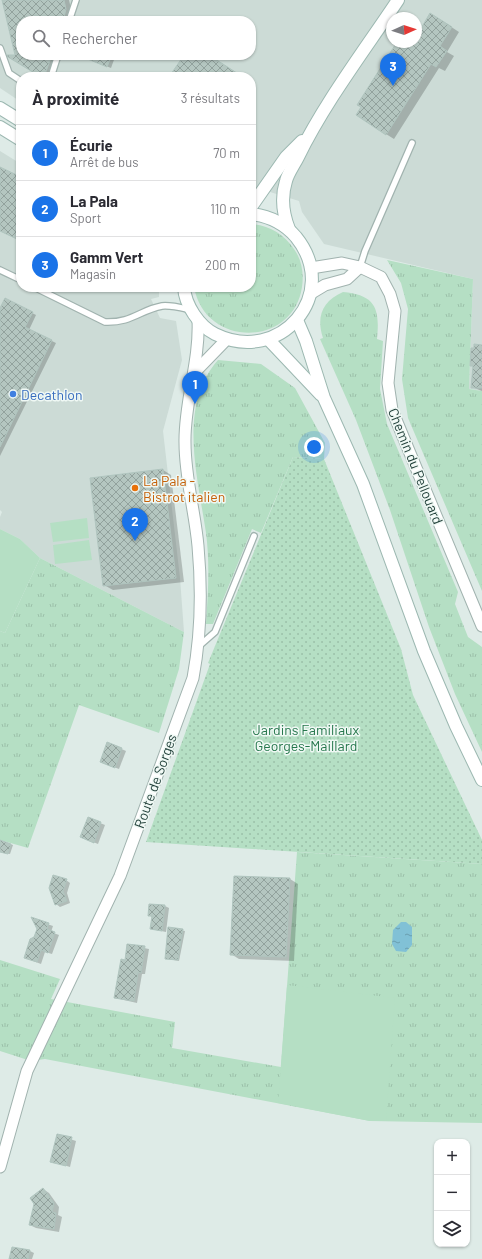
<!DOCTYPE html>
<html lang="fr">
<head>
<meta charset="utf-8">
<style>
	:root { --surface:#fff; --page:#f7f7f7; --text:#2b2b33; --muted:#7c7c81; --line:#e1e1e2; --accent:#1a73e8 }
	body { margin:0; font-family:Barlow,sans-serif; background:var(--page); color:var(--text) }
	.controls { position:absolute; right:12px; bottom:12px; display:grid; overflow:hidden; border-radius:8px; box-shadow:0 1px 3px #0004 }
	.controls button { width:36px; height:36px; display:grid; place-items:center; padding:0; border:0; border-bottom:1px solid var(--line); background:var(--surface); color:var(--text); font:20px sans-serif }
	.compass { position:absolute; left:386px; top:12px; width:36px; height:36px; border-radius:50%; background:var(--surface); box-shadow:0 1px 3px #0004; rotate:87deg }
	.you { position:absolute; left:314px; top:447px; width:14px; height:14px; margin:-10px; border:3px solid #fff; border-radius:50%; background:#1a73e8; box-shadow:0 0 0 6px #1a73e833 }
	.badge { display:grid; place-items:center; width:26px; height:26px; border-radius:50%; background:var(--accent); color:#fff; font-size:13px; font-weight:700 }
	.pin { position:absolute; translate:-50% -33px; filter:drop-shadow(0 1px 2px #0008) }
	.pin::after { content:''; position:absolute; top:21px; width:14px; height:12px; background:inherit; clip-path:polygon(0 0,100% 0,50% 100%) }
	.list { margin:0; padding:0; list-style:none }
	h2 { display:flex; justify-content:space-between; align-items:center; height:52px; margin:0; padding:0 16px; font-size:17px }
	h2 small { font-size:13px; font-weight:400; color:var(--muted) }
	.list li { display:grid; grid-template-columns:26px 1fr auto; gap:12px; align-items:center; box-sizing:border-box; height:56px; padding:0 16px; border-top:1px solid var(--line) }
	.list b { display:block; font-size:15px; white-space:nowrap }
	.list p { margin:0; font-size:13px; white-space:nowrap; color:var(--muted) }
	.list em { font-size:13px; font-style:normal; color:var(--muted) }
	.icon { flex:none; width:22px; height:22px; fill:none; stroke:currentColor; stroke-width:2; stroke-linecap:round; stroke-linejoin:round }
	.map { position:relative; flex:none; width:482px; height:1259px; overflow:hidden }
	.search { position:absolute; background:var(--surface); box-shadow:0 1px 3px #0004; left:16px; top:16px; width:240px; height:44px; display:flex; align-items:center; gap:10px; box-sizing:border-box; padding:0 14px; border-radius:16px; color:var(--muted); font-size:15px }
	.panel { position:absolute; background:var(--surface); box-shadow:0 1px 3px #0004; left:16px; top:72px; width:240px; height:220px; border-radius:16px }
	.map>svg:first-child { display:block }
	.built { fill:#ccdbd6; fill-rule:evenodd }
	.grass { fill:url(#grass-tufts) }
	.park { fill:#b5dfc4 }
	.garden { fill:url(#garden-dots) }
	.water { fill:url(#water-ripples) }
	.shadow { fill:#0003 }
	.building { fill:url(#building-cross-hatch); stroke:#b0c5bf }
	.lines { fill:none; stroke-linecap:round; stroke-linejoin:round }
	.lane-casing { stroke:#a1b3af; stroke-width:8 }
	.street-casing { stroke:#a1b3af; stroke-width:13 }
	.secondary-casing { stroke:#9cb8b1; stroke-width:14 }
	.lane { stroke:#fff; stroke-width:5.5 }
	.street { stroke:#fff; stroke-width:11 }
	.secondary { stroke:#fff; stroke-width:12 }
	.shop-dot { fill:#3f7fe0; stroke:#eff8f4; stroke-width:1.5 }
	.food-dot { fill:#e8710a; stroke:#eff8f4; stroke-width:1.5 }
	.labels { text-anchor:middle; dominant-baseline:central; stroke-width:3; stroke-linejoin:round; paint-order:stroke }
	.shop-label { font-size:14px; fill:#366cbe; stroke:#eff8f4; text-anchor:start }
	.street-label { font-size:14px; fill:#1e3d37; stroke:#eff8f4 }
	.food-label { font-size:14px; fill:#c56008; stroke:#eff8f4; text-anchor:start }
	.park-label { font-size:14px; fill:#25774c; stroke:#eff8f4 }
</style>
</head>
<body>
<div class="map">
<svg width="482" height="1259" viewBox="0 0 482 1259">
	<defs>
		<pattern id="grass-tufts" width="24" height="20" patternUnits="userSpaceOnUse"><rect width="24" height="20" fill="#b5dfc4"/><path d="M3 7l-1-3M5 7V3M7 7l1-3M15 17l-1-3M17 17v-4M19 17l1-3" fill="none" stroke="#9bc0a9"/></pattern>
		<pattern id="garden-dots" width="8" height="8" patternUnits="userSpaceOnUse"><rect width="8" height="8" fill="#b5dfc4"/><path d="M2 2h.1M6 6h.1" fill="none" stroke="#9bc0a9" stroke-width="1.8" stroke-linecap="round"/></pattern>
		<pattern id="water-ripples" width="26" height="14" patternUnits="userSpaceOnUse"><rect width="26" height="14" fill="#81c1d6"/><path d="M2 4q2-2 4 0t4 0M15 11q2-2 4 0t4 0" fill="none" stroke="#699eae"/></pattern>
		<pattern id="building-cross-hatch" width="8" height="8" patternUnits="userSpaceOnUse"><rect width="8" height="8" fill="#b4c6c0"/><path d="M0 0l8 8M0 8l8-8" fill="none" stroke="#92a29d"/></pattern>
	</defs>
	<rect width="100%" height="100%" fill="#deebe7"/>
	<!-- built -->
	<g class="built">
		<path d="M0,0H482V391L469,389L473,279L324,244L302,212L299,201L251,186V77H21V102L0,88ZM392,18H416V42H392ZM21,21H251V55H21Z"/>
		<polygon points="0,151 21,164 21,287 159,287 159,297 151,299 160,318 176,321 182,360 163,431 180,578 184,632 40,558 20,539 0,529 0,517 2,512 0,510"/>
	</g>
	<!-- grass -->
	<g class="grass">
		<path d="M251,224C269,225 284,234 294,249C302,260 304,274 302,287C293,348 205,348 194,287H251Z"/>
		<polygon points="387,260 473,279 469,389 482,391 482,591 408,418 402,379 408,309 401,283"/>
		<path d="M343,292C376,295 380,309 377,339L383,341L380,389L387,424L458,592L455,604L468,637L482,647V752L455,694L429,627L390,510L356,420L320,339L323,338C316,317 322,301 343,292Z"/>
		<path d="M218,360L261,364L295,388L325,443L324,459L293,457L261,533L252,529L213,624H206C208,594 210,563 206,533C198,478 177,406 218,360Z"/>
		<polygon points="40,558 184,632 179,669 159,733 79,705 28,848 0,840 0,631 5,633"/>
		<polygon points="297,852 482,864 482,1123 370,1121 45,1059 31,1061 0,1051 0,960 60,979 51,999 175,1022 172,1048 281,1067"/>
	</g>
	<!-- park -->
	<g class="park">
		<polygon points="87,518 89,538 53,542 50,523"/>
		<polygon points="0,529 20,539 40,558 5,633 0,631"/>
		<polygon points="89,540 92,560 55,564 53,545"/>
		<polygon points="287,985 395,998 386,1121 370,1121 278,1103"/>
	</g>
	<!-- garden -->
	<polygon class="garden" points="293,457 324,459 401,649 413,695 482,840 482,864 146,842 210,664 208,663"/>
	<!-- water -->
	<polygon class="water" points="401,922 406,922 412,927 412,945 406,952 396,951 392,944 393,930"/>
	<!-- shadow -->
	<g class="shadow">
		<polygon points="3,0 69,0 72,13 70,21 21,21 21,55 59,55 52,77 43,77 18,62"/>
		<polygon points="439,19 459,32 447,52 454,56 445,71 439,68 394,139 386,134 404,42 416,42 416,32 419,34"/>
		<polygon points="93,55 112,55 115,57 111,68 91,60"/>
		<polygon points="0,311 32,313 36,315 29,330 56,343 0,456"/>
		<polygon points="482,349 482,391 472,387 474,367 471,365"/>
		<polygon points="163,470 171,475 184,582 113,590 104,585"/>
		<polygon points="108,743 126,751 119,769 101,762"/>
		<polygon points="88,818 105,825 98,844 86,839"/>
		<polygon points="0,841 13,845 10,854 0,852"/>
		<polygon points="290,879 298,884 294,961 239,959 231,954"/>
		<polygon points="66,880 70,883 67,893 70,903 60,907 56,904"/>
		<polygon points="150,905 165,906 169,908 166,932 151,929 153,918 149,915"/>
		<polygon points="33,919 53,926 51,932 59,935 52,954 45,952 41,964 25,958 38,928"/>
		<polygon points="169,928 185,931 179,961 168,959"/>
		<polygon points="128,945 149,949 145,974 142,974 137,1003 115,998 126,961"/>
		<polygon points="58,1135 76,1141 70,1167 51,1161"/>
		<polygon points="43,1189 49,1193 59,1207 58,1215 62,1217 59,1232 36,1228 30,1225"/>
		<polygon points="30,1251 34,1253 32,1259 11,1259"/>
	</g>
	<!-- building -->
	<g class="building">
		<polygon points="2,0 64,0 66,9 63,21 21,21 21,55 52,55 44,77 41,77 8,57 7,55 15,55"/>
		<polygon points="430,13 452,27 440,46 447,51 436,67 431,64 386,135 356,115 361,107 357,105 397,42 416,42 416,37"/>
		<polygon points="78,55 112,55 107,67"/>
		<polygon points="184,55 209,55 243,77 169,77"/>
		<polygon points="0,167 21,177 21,241 0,231"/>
		<polygon points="5,298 33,312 25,327 52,340 0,447 0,308"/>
		<polygon points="474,344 482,345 482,388 471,388 473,366 470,366 471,348 474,348"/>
		<polygon points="163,469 176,578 103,586 90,478"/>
		<polygon points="107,742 122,748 115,768 100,762"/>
		<polygon points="88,817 101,822 94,843 80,837"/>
		<polygon points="0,840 11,844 8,854 0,852"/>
		<polygon points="53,875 67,879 63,891 67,901 55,905 49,888"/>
		<polygon points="234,876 290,878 286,957 230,955"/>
		<polygon points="149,904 165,905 162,931 150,929 152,916 148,916"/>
		<polygon points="31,917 49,923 47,929 55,932 48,953 41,950 37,962 24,958 30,939 34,937 37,929"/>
		<polygon points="168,927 183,929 178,960 165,959"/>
		<polygon points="127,944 145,946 141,973 138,972 134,1001 114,998 121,959 125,960"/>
		<polygon points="57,1134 72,1137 66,1166 50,1162"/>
		<polygon points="43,1188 54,1203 52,1212 56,1213 54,1229 29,1225 34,1204 30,1198"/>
		<polygon points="12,1247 30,1250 28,1259 9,1259"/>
	</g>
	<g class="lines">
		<!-- lane casing -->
		<g class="lane-casing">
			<g id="lane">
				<polyline points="69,21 76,0"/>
				<polyline points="0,48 9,73 21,81"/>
				<polyline points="51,77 58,55"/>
				<polyline points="360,267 365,251 412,143"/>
				<polyline points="0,270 21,280"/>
				<path d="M34,287L105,322C132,323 140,310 162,306C171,305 182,308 191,310"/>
				<polyline points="199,646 215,632 254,536"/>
			</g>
		</g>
		<!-- street casing -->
		<g class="street-casing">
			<g id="street">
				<polyline points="311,268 342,263 360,267 381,277 390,294 395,311 388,383 392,410 482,626"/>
				<polyline points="310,294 325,285 347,279 360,267"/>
				<polyline points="194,373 227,339"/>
				<path d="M0,1167L27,1071L120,876L193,678C201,635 202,590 198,546C195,512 185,478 185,443C184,402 200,362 198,320"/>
			</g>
		</g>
		<!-- secondary casing -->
		<g class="secondary-casing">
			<g id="secondary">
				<polyline points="0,108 21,121"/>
				<polyline points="0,127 21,140"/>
				<polyline points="251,207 286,157 302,141"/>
				<path d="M289,229C283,214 281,197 286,181C288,173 294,165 298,157C325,102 364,51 398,0"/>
				<path d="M184,287C185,305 199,326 215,334C280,366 342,294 296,237C284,223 269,216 251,214"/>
				<polyline points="297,320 306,341 324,398 363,484 424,651 456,726 482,780"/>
				<polyline points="268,339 321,395"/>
			</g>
		</g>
		<!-- lane -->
		<use href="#lane" class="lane"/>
		<!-- street -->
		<use href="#street" class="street"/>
		<!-- secondary -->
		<use href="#secondary" class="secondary"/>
	</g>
	<!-- markers -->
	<circle class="shop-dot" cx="13" cy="394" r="4"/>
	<circle class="food-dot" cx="135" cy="488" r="4"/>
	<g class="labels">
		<!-- shop labels -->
		<g class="shop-label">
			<text x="21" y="394">Decathlon</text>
		</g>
		<!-- street labels -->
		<g class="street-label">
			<text transform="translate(416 466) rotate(68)">Chemin du Pellouard</text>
			<text transform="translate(155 781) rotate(-70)">Route de Sorges</text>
		</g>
		<!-- food labels -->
		<g class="food-label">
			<text x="143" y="480">La Pala -<tspan x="143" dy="16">Bistrot italien</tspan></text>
		</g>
		<!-- park labels -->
		<g class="park-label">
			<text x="306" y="729">Jardins Familiaux<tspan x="306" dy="16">Georges-Maillard</tspan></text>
		</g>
	</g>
</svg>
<div class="controls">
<button>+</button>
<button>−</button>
<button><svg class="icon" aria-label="layers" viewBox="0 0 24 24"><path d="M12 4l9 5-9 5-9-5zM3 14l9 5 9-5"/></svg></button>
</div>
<svg class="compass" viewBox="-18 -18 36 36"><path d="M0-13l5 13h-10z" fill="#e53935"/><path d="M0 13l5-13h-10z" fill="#7c7c81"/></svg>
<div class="you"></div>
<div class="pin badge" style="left:195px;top:404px">1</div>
<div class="pin badge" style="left:135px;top:541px">2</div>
<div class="pin badge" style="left:393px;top:86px">3</div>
<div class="search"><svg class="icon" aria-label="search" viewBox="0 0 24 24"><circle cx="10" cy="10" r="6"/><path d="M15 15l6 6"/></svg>Rechercher</div>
<section class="panel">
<h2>À proximité<small>3 résultats</small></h2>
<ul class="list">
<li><span class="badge">1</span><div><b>Écurie</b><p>Arrêt de bus</p></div><em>70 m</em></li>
<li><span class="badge">2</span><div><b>La Pala</b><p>Sport</p></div><em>110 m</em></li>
<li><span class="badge">3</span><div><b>Gamm Vert</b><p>Magasin</p></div><em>200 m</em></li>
</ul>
</section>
</div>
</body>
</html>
